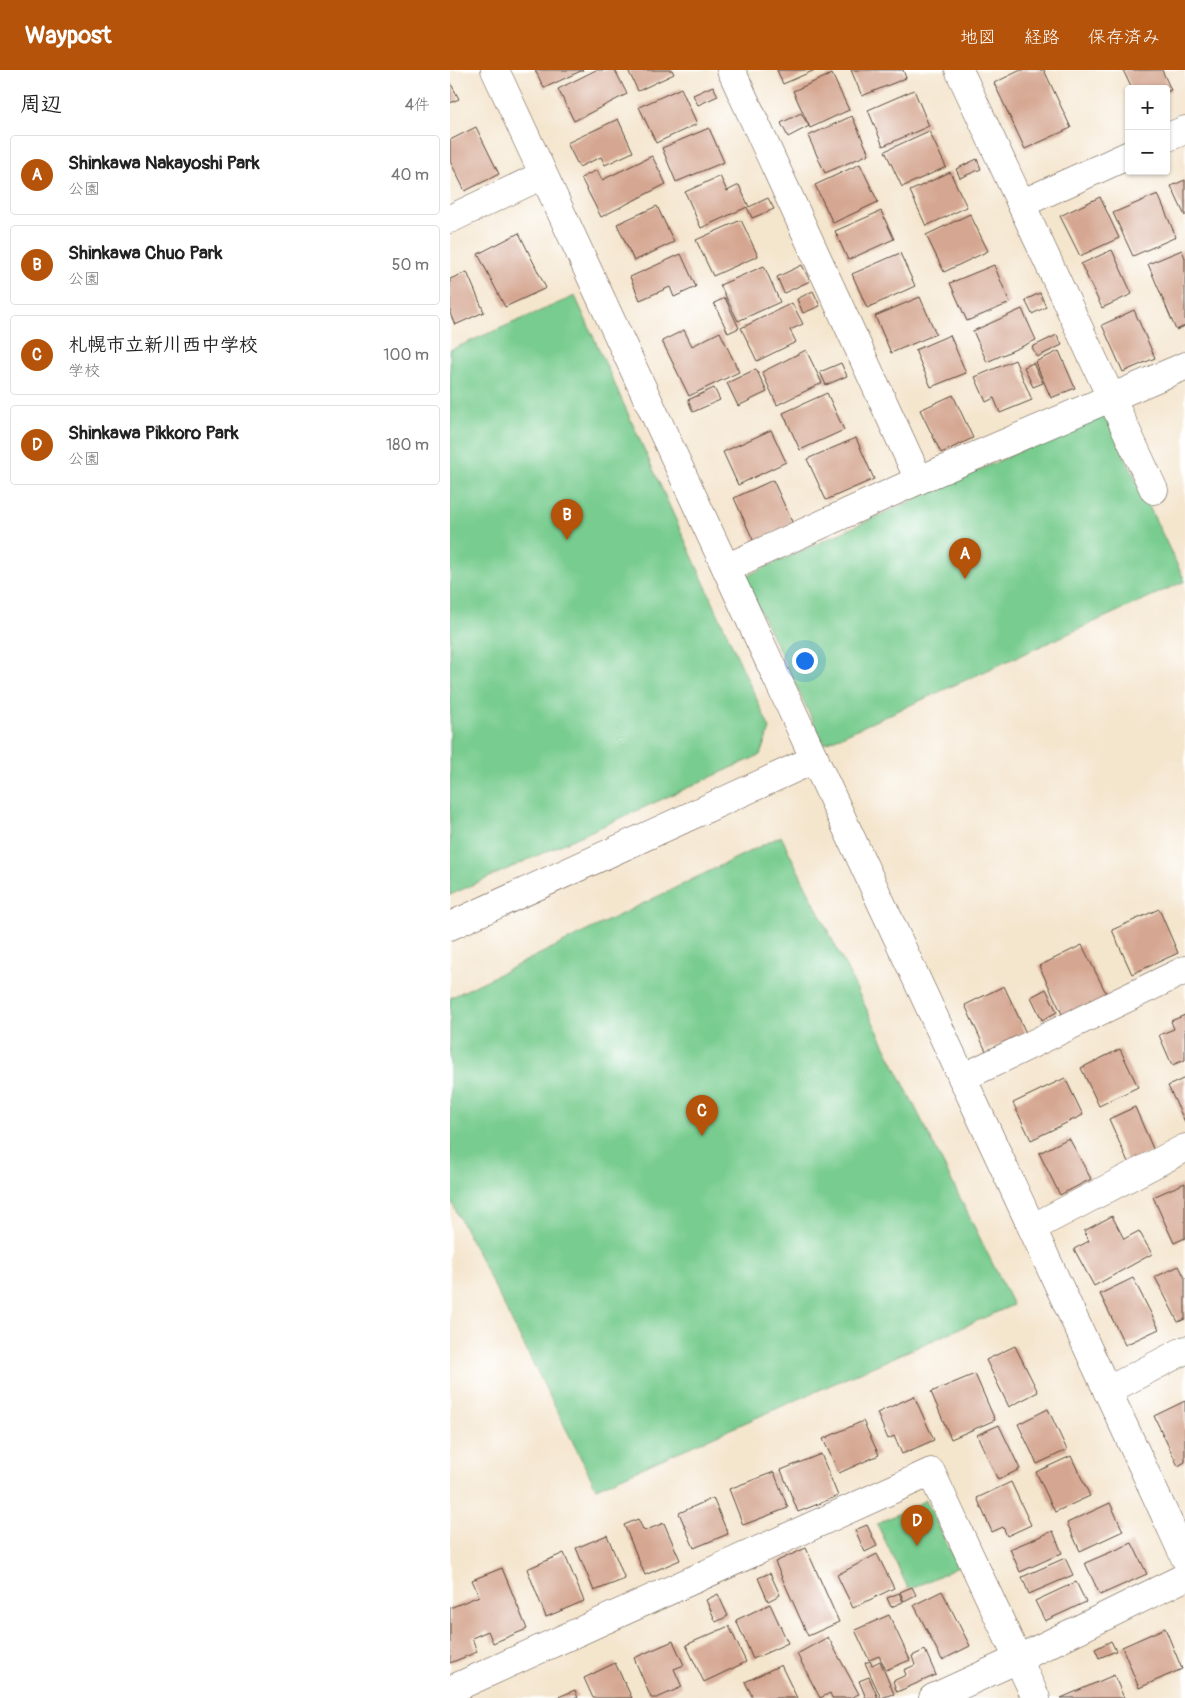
<!DOCTYPE html>
<html lang="ja">
<head>
<meta charset="utf-8">
<style>
	:root { --surface:#fff; --page:#f2f2f2; --text:#222; --muted:#767676; --line:#e0e0e0; --accent:#b45309 }
	body { margin:0; font-family:Pangolin,"Klee One",sans-serif; background:var(--page); color:var(--text) }
	.controls { position:absolute; right:15px; top:15px; display:grid; overflow:hidden; border-radius:5px; box-shadow:0 1px 4px #0004 }
	.controls button { width:45px; height:45px; display:grid; place-items:center; padding:0; border:0; border-bottom:1px solid var(--line); background:var(--surface); color:var(--text); font:25px sans-serif }
	.you { position:absolute; left:354px; top:590px; width:18px; height:18px; margin:-12px; border:4px solid #fff; border-radius:50%; background:#1a73e8; box-shadow:0 0 0 8px #1a73e833 }
	.badge { display:grid; place-items:center; width:32px; height:32px; border-radius:50%; background:var(--accent); color:#fff; font-size:16px; font-weight:700 }
	.pin { position:absolute; translate:-50% -41px; filter:drop-shadow(0 1px 2px #0008) }
	.pin::after { content:''; position:absolute; top:26px; width:18px; height:15px; background:inherit; clip-path:polygon(0 0,100% 0,50% 100%) }
	.list { margin:0; padding:0; list-style:none }
	h2 { display:flex; justify-content:space-between; align-items:center; height:65px; margin:0; padding:0 20px; font-size:21px }
	h2 small { font-size:16px; font-weight:400; color:var(--muted) }
	.list li { display:grid; grid-template-columns:32px 1fr auto; gap:15px; align-items:center; box-sizing:border-box; height:80px; margin:0 10px 10px; padding:0 10px; border:1px solid var(--line); border-radius:5px }
	.list b { display:block; font-size:19px; white-space:nowrap }
	.list p { margin:0; font-size:16px; white-space:nowrap; color:var(--muted) }
	.list em { font-size:16px; font-style:normal; color:var(--muted) }
	.map { position:relative; flex:none; width:735px; height:1628px; overflow:hidden }
	header { display:flex; align-items:center; gap:30px; box-sizing:border-box; height:70px; padding:0 25px; background:var(--accent); color:#fff }
	header strong { font-size:24px }
	nav { display:flex; gap:28px; margin-inline-start:auto; font-size:18px }
	main { display:flex }
	aside { flex:1; background:var(--surface) }
	.map>svg:first-child { display:block }
	.green { fill:#78cc8f; stroke:#5a7b56 }
	.building { fill:#d5a792 }
	.lines { fill:none; stroke-linecap:round; stroke-linejoin:round }
	.minor-casing { stroke:#574638; stroke-width:29 }
	.minor { stroke:#fff; stroke-width:28 }
</style>
</head>
<body>
<header>
<strong>Waypost</strong>
<nav><a>地図</a><a>経路</a><a>保存済み</a></nav>
</header>
<main>
<aside>
<h2>周辺<small>4件</small></h2>
<ul class="list">
<li><span class="badge">A</span><div><b>Shinkawa Nakayoshi Park</b><p>公園</p></div><em>40 m</em></li>
<li><span class="badge">B</span><div><b>Shinkawa Chuo Park</b><p>公園</p></div><em>50 m</em></li>
<li><span class="badge">C</span><div><b>札幌市立新川西中学校</b><p>学校</p></div><em>100 m</em></li>
<li><span class="badge">D</span><div><b>Shinkawa Pikkoro Park</b><p>公園</p></div><em>180 m</em></li>
</ul>
</aside>
<div class="map">
<svg width="735" height="1628" viewBox="0 0 735 1628">
	<rect width="100%" height="100%" fill="#fff"/>
	<filter id="ink" filterUnits="userSpaceOnUse"><feTurbulence type="fractalNoise" baseFrequency=".02" numOctaves="2"/><feDisplacementMap in="SourceGraphic" scale="10" xChannelSelector="R" yChannelSelector="G"/><feConvolveMatrix kernelMatrix="1 2 1 2 8 2 1 2 1" color-interpolation-filters="sRGB"/></filter>
	<filter id="wash" filterUnits="userSpaceOnUse"><feTurbulence type="fractalNoise" baseFrequency=".0096" numOctaves="4" result="noise"/><feDisplacementMap in="SourceGraphic" scale="20" xChannelSelector="R" yChannelSelector="G"/><feGaussianBlur stdDeviation="1.12" result="paint"/><feColorMatrix in="noise" values="0 0 0 0 0 0 0 0 0 0 0 0 0 0 0 0 0 1.4 0 .05"/><feComposite in="paint" operator="in"/></filter>
	<g filter="url(#wash)">
		<rect width="100%" height="100%" fill="#f4e5cd"/>
		<!-- green -->
		<g class="green">
			<polygon points="125,226 320,659 310,685 0,825 0,280"/>
			<polygon points="654,343 735,511 374,674 294,507"/>
			<polygon points="331,766 563,1235 146,1418 0,1129 0,928"/>
			<polygon points="476,1430 508,1497 459,1520 427,1454"/>
		</g>
		<g id="blocks">
			<!-- building -->
			<g class="building">
				<polygon points="85,0 133,0 94,18"/>
				<polygon points="146,0 165,0 177,24 124,51 108,19"/>
				<polygon points="178,0 222,0 224,4 188,21"/>
				<polygon points="327,0 365,0 333,14"/>
				<polygon points="401,0 453,0 456,8 412,26"/>
				<polygon points="571,0 594,0 621,58 575,79 544,13"/>
				<polygon points="673,0 712,0 721,20 716,22 716,19 682,19"/>
				<polygon points="382,4 399,40 360,58 343,21"/>
				<polygon points="0,12 9,29 0,33"/>
				<polygon points="263,16 268,26 248,35 243,25"/>
				<polygon points="231,18 247,54 206,73 189,37"/>
				<polygon points="464,20 479,56 433,76 418,40"/>
				<polygon points="351,43 359,56 338,67 331,53"/>
				<polygon points="402,46 419,84 375,103 358,66"/>
				<polygon points="168,49 183,82 155,95 151,87 129,97 117,73"/>
				<polygon points="26,57 49,104 15,121 0,91 0,70"/>
				<polygon points="259,58 274,92 226,112 212,78"/>
				<polygon points="479,61 496,97 452,117 435,81"/>
				<polygon points="202,86 216,114 151,147 131,108 147,100 152,110"/>
				<polygon points="527,89 531,99 510,108 506,99"/>
				<polygon points="410,94 428,132 383,153 365,115"/>
				<polygon points="500,102 517,137 476,156 460,121"/>
				<polygon points="270,106 277,121 289,115 299,137 318,128 324,139 302,148 297,137 251,158 235,122"/>
				<polygon points="735,110 735,146 721,116"/>
				<polygon points="708,124 726,167 683,186 663,143"/>
				<polygon points="650,127 669,168 630,186 610,146"/>
				<polygon points="207,136 224,172 184,191 167,154"/>
				<polygon points="431,141 444,169 398,190 385,161"/>
				<polygon points="520,144 538,181 494,202 476,165"/>
				<polygon points="291,150 308,186 263,206 246,170"/>
				<polygon points="69,163 96,218 55,237 28,184"/>
				<polygon points="662,180 682,224 652,238 631,194"/>
				<polygon points="732,180 735,188 735,256 726,260 698,194"/>
				<polygon points="450,183 465,216 417,238 402,204"/>
				<polygon points="231,184 246,217 224,227 220,217 190,230 180,207"/>
				<polygon points="352,195 360,211 334,223 327,207"/>
				<polygon points="544,195 560,233 517,251 500,213"/>
				<polygon points="314,196 330,232 288,251 270,215"/>
				<polygon points="17,202 34,242 5,255 0,243 0,209"/>
				<polygon points="363,221 370,236 353,243 347,229"/>
				<polygon points="590,223 596,237 582,244 575,230"/>
				<polygon points="470,227 486,264 441,283 425,246"/>
				<polygon points="275,228 289,258 278,263 264,233"/>
				<polygon points="342,233 353,254 340,260 346,272 307,291 291,258"/>
				<polygon points="572,239 586,270 537,292 523,261"/>
				<polygon points="684,240 705,288 673,302 652,255"/>
				<polygon points="234,260 242,276 270,262 289,302 239,326 212,271"/>
				<polygon points="500,265 516,303 481,317 465,280"/>
				<polygon points="607,265 612,275 587,287 582,277"/>
				<polygon points="356,280 372,313 327,335 312,302"/>
				<polygon points="609,281 625,318 601,328 585,292"/>
				<polygon points="565,290 582,330 550,343 544,328 536,332 525,307"/>
				<polygon points="391,293 397,306 376,315 370,302"/>
				<polygon points="583,293 593,313 583,317 574,297"/>
				<polygon points="306,299 317,322 288,336 277,313"/>
				<polygon points="264,318 270,330 243,342 238,330"/>
				<polygon points="377,323 394,360 350,380 333,343"/>
				<polygon points="503,325 523,368 491,383 470,340"/>
				<polygon points="321,360 336,392 288,415 273,382"/>
				<polygon points="406,368 424,409 376,430 357,389"/>
				<polygon points="323,410 343,454 304,472 284,428"/>
				<polygon points="709,839 728,883 682,904 662,860"/>
				<polygon points="632,875 658,927 614,948 589,896"/>
				<polygon points="554,916 576,963 536,981 515,935"/>
				<polygon points="596,919 607,942 592,950 581,927"/>
				<polygon points="735,945 735,990 722,995 709,965 724,959 721,951"/>
				<polygon points="670,979 688,1017 649,1036 631,998"/>
				<polygon points="615,1008 633,1045 581,1070 563,1033"/>
				<polygon points="735,1008 735,1052 718,1016"/>
				<polygon points="685,1037 704,1081 678,1092 659,1049"/>
				<polygon points="619,1068 641,1109 610,1125 589,1083"/>
				<polygon points="735,1113 735,1168 724,1173 703,1127"/>
				<polygon points="662,1146 674,1169 689,1161 702,1184 644,1216 624,1179 639,1171 634,1161"/>
				<polygon points="729,1196 735,1208 735,1249 728,1252 705,1207"/>
				<polygon points="683,1208 709,1259 675,1275 650,1224"/>
				<polygon points="565,1276 588,1322 559,1337 536,1290"/>
				<polygon points="525,1304 545,1350 501,1369 481,1322"/>
				<polygon points="464,1326 484,1370 452,1384 444,1366 438,1369 427,1343"/>
				<polygon points="735,1331 735,1392 728,1396 704,1346"/>
				<polygon points="598,1339 617,1380 587,1394 568,1354"/>
				<polygon points="413,1351 429,1385 389,1403 373,1369"/>
				<polygon points="549,1355 570,1399 548,1410 527,1365"/>
				<polygon points="371,1384 388,1426 348,1442 331,1400"/>
				<polygon points="621,1386 640,1426 605,1442 586,1402"/>
				<polygon points="324,1402 338,1438 293,1455 279,1419"/>
				<polygon points="561,1412 581,1455 557,1466 553,1457 542,1462 527,1428"/>
				<polygon points="263,1428 278,1464 244,1478 229,1443"/>
				<polygon points="660,1433 673,1461 630,1481 617,1453"/>
				<polygon points="188,1449 194,1461 214,1453 230,1490 195,1505 174,1455"/>
				<polygon points="417,1455 427,1476 415,1482 405,1460"/>
				<polygon points="603,1461 612,1483 570,1502 560,1479"/>
				<polygon points="157,1465 175,1509 144,1521 126,1478"/>
				<polygon points="682,1473 697,1504 650,1525 635,1493"/>
				<polygon points="356,1478 389,1552 358,1566 325,1492"/>
				<polygon points="114,1483 134,1531 96,1547 77,1499"/>
				<polygon points="427,1484 444,1518 403,1538 387,1505"/>
				<polygon points="615,1488 623,1505 579,1524 572,1507"/>
				<polygon points="52,1498 77,1559 43,1573 38,1561 22,1568 27,1582 0,1593 0,1538 29,1526 22,1510"/>
				<polygon points="320,1503 330,1525 318,1531 308,1508"/>
				<polygon points="626,1512 636,1532 595,1551 585,1531"/>
				<polygon points="462,1517 466,1525 454,1531 450,1522"/>
				<polygon points="492,1521 520,1576 492,1590 464,1535"/>
				<polygon points="449,1523 453,1532 441,1537 437,1528"/>
				<polygon points="268,1524 278,1546 266,1552 256,1530"/>
				<polygon points="320,1534 338,1573 303,1589 286,1550"/>
				<polygon points="439,1545 460,1590 436,1600 429,1586 419,1590 405,1560"/>
				<polygon points="279,1556 296,1592 254,1612 236,1575"/>
				<polygon points="715,1558 732,1599 689,1618 672,1577"/>
				<polygon points="378,1567 409,1624 400,1628 382,1628 380,1623 370,1628 347,1584"/>
				<polygon points="223,1571 234,1595 224,1599 232,1617 207,1628 201,1628 184,1588"/>
				<polygon points="661,1571 666,1581 649,1588 645,1579"/>
				<polygon points="475,1580 486,1605 447,1622 443,1611 456,1605 454,1600 465,1595 462,1586"/>
				<polygon points="420,1591 422,1595 430,1591 444,1624 431,1628 415,1593"/>
				<polygon points="165,1593 182,1628 143,1628 134,1608"/>
				<polygon points="331,1595 347,1628 303,1628 295,1612"/>
				<polygon points="664,1605 674,1628 611,1628"/>
				<polygon points="419,1607 428,1628 416,1628 409,1611"/>
				<polygon points="125,1620 128,1628 106,1628"/>
			</g>
		</g>
	</g>
	<g filter="url(#ink)">
		<use href="#blocks" fill-opacity="0" stroke="#574638" stroke-width="1"/>
		<g class="lines">
			<!-- minor casing -->
			<g class="minor-casing">
				<g id="minor">
					<polyline points="45,0 735,1488"/>
					<polyline points="281,0 469,410"/>
					<polyline points="509,0 704,420"/>
					<polyline points="716,68 735,60"/>
					<polyline points="571,134 679,85"/>
					<polyline points="0,149 93,105"/>
					<polyline points="276,498 469,410 735,296"/>
					<polyline points="0,856 365,689"/>
					<polyline points="512,1008 735,900"/>
					<polyline points="582,1158 735,1078"/>
					<polyline points="657,1321 735,1280"/>
					<polyline points="0,1620 481,1402 586,1628"/>
					<polyline points="483,1628 568,1589 735,1507"/>
				</g>
			</g>
			<!-- minor -->
			<use href="#minor" class="minor"/>
		</g>
	</g>
</svg>
<div class="controls">
<button>+</button>
<button>−</button>
</div>
<div class="you"></div>
<div class="pin badge" style="left:515px;top:509px">A</div>
<div class="pin badge" style="left:117px;top:470px">B</div>
<div class="pin badge" style="left:252px;top:1066px">C</div>
<div class="pin badge" style="left:467px;top:1476px">D</div>
</div>
</main>
</body>
</html>
